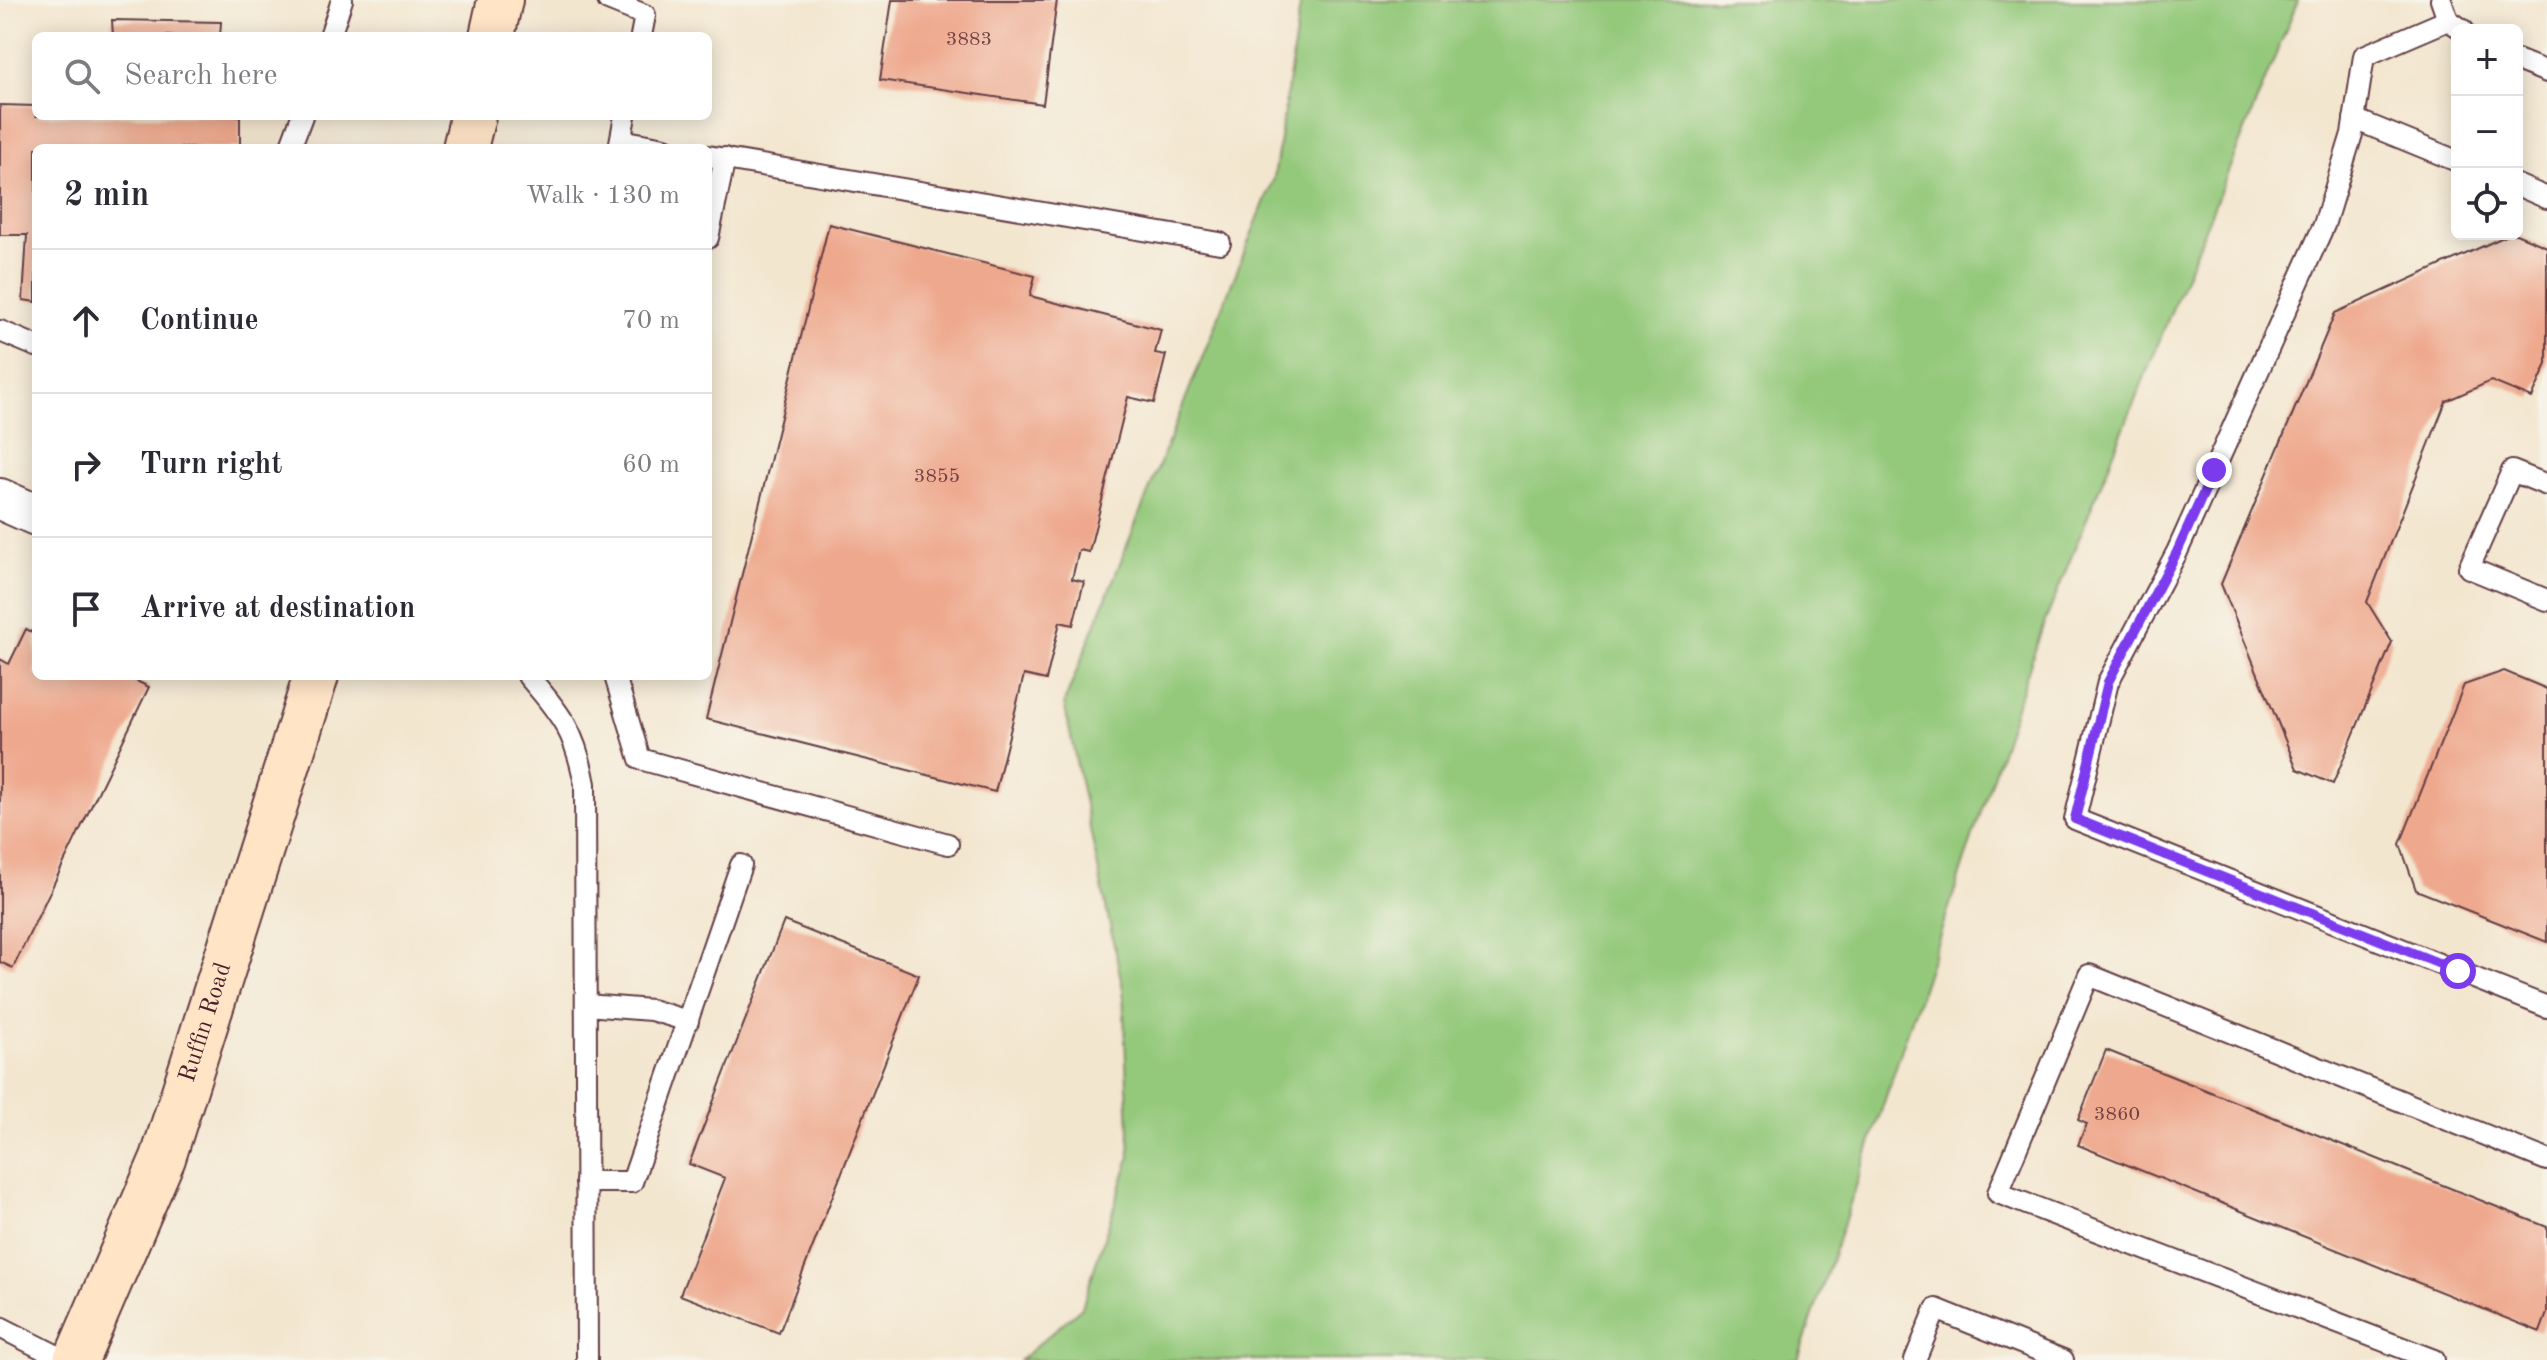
<!DOCTYPE html>
<html lang="en">
<head>
<meta charset="utf-8">
<style>
	:root { --surface:#fff; --page:#f2f2f3; --text:#2b2b33; --muted:#7c7c81; --line:#e1e1e2 }
	body { margin:0; font-family:"Old Standard TT",serif; background:var(--page); color:var(--text) }
	.controls { position:absolute; right:24px; top:24px; display:grid; overflow:hidden; border-radius:12px; box-shadow:0 4px 20px #0003 }
	.controls button { width:72px; height:72px; display:grid; place-items:center; padding:0; border:0; border-bottom:2px solid var(--line); background:var(--surface); color:var(--text); font:40px sans-serif }
	.stop { position:absolute; width:24px; height:24px; margin:-18px; border:6px solid #7c3aed; border-radius:50%; background:#fff }
	.stop.end { background:#7c3aed; border-color:#fff; box-shadow:0 2px 8px #0008 }
	.list { margin:0; padding:0; list-style:none }
	h2 { display:flex; justify-content:space-between; align-items:center; height:104px; margin:0; padding:0 32px; font-size:34px }
	h2 small { font-size:26px; font-weight:400; color:var(--muted) }
	.list li { display:grid; grid-template-columns:52px 1fr auto; gap:24px; align-items:center; box-sizing:border-box; height:144px; padding:0 32px; border-top:2px solid var(--line) }
	.list b { display:block; font-size:30px; white-space:nowrap }
	.list em { font-size:26px; font-style:normal; color:var(--muted) }
	.icon { flex:none; width:44px; height:44px; fill:none; stroke:currentColor; stroke-width:2; stroke-linecap:round; stroke-linejoin:round }
	.map { position:relative; flex:none; width:2547px; height:1360px; overflow:hidden }
	.search { position:absolute; background:var(--surface); box-shadow:0 4px 20px #0003; left:32px; top:32px; width:680px; height:88px; display:flex; align-items:center; gap:20px; box-sizing:border-box; padding:0 28px; border-radius:12px; color:var(--muted); font-size:30px }
	.panel { position:absolute; background:var(--surface); box-shadow:0 4px 20px #0003; left:32px; top:144px; width:680px; height:536px; border-radius:12px }
	.map>svg:first-child { display:block }
	.grass { fill:#94c97b; stroke:#6f7453; stroke-width:2 }
	.building { fill:#eea88d }
	.lines { fill:none; stroke-linecap:round; stroke-linejoin:round }
	.service-casing { stroke:#633d44; stroke-width:24 }
	.minor-casing { stroke:#633d44; stroke-width:44 }
	.secondary-casing { stroke:#633d44; stroke-width:48 }
	.service { stroke:#fff; stroke-width:20 }
	.minor { stroke:#fff; stroke-width:40 }
	.secondary { stroke:#ffe4c6; stroke-width:44 }
	.route { stroke:#7c3aed; stroke-width:10 }
	.labels { text-anchor:middle; dominant-baseline:central; stroke-width:7; stroke-linejoin:round; paint-order:stroke }
	.number-label { font-size:20px; fill:#734144 }
	.street-label { font-size:24px; fill:#4a1f2b; stroke:#f7f3e8 }
</style>
</head>
<body>
<div class="map">
<svg width="2547" height="1360" viewBox="0 0 2547 1360">
	<rect width="100%" height="100%" fill="#f7f3e8"/>
	<filter id="ink" filterUnits="userSpaceOnUse"><feTurbulence type="fractalNoise" baseFrequency=".0125" numOctaves="2"/><feDisplacementMap in="SourceGraphic" scale="16" xChannelSelector="R" yChannelSelector="G"/><feConvolveMatrix kernelMatrix="1 2 1 2 8 2 1 2 1" color-interpolation-filters="sRGB"/></filter>
	<filter id="wash" filterUnits="userSpaceOnUse"><feTurbulence type="fractalNoise" baseFrequency=".006" numOctaves="4" result="noise"/><feDisplacementMap in="SourceGraphic" scale="32" xChannelSelector="R" yChannelSelector="G"/><feGaussianBlur stdDeviation="1.8" result="paint"/><feColorMatrix in="noise" values="0 0 0 0 0 0 0 0 0 0 0 0 0 0 0 0 0 1.4 0 .05"/><feComposite in="paint" operator="in"/></filter>
	<g filter="url(#wash)">
		<rect width="100%" height="100%" fill="#f3e6cf"/>
		<!-- grass -->
		<polygon class="grass" points="1301,0 2298,0 2042,629 1798,1360 1020,1360 1082,1307 1130,1157 1123,989 1064,703 1274,178"/>
		<g id="blocks">
			<!-- building -->
			<g class="building">
				<polygon points="892,0 1057,0 1043,104 880,80"/>
				<polygon points="112,20 221,22 220,36 113,36"/>
				<polygon points="0,105 36,106 36,116 240,116 240,148 36,148 36,302 23,300 27,235 0,235"/>
				<polygon points="829,224 1035,276 1030,296 1161,330 1155,353 1166,355 1154,403 1128,397 1089,552 1079,550 1072,579 1084,582 1073,625 1060,622 1046,680 1024,675 995,792 706,719"/>
				<polygon points="2510,234 2516,234 2547,247 2547,364 2532,398 2491,381 2446,401 2367,602 2392,642 2333,784 2297,769 2221,584 2335,313"/>
				<polygon points="26,629 36,634 36,676 126,676 149,687 13,968 0,962 0,659 9,664"/>
				<polygon points="2504,671 2547,689 2547,942 2416,890 2400,844 2464,685"/>
				<polygon points="784,921 919,975 779,1333 680,1295 725,1178 689,1164"/>
				<polygon points="2106,1050 2547,1227 2547,1313 2540,1332 2078,1145 2087,1124 2078,1120"/>
			</g>
		</g>
	</g>
	<g filter="url(#ink)">
		<use href="#blocks" fill-opacity="0" stroke="#633d44" stroke-width="2"/>
		<g class="lines">
			<!-- service casing -->
			<g class="service-casing">
				<g id="service">
					<polyline points="608,0 645,15 641,36"/>
					<polyline points="2441,0 2448,20 2463,30"/>
					<polyline points="2448,20 2364,56 2352,134 2324,225 2177,552 2108,682 2075,819 2547,1007"/>
					<polyline points="330,36 342,0"/>
					<polyline points="2517,60 2547,72"/>
					<polyline points="2354,119 2457,161"/>
					<polyline points="621,140 665,148"/>
					<polyline points="290,148 302,116"/>
					<polyline points="619,148 625,116"/>
					<polyline points="708,156 1220,243"/>
					<polyline points="2517,185 2547,198"/>
					<polyline points="708,238 725,158"/>
					<polyline points="0,331 36,346"/>
					<polyline points="2547,485 2512,471 2469,568 2547,600"/>
					<path d="M528,676C562,716 575,731 585,784L587,1360"/>
					<polyline points="615,676 640,759 948,844"/>
					<polyline points="586,1005 651,1010 688,1021"/>
					<polyline points="586,1182 632,1182 741,865"/>
					<polyline points="0,1327 65,1360"/>
					<polyline points="1915,1360 1936,1309 2063,1360"/>
					<polyline points="2434,1360 1998,1193 2089,975 2547,1160"/>
				</g>
			</g>
			<!-- minor casing -->
			<g class="minor-casing">
				<polyline id="minor" points="0,499 36,515"/>
			</g>
			<!-- secondary casing -->
			<g class="secondary-casing">
				<g id="secondary">
					<polyline points="492,36 500,0"/>
					<polyline points="465,148 473,116"/>
					<path id="s1" d="M76,1360L163,1158L316,676"/>
				</g>
			</g>
			<!-- service -->
			<use href="#service" class="service"/>
			<!-- minor -->
			<use href="#minor" class="minor"/>
			<!-- secondary -->
			<use href="#secondary" class="secondary"/>
		</g>
	</g>
	<g class="lines" filter="url(#ink)">
		<!-- route -->
		<polyline class="route" points="2214,470 2177,552 2108,682 2075,819 2458,971"/>
	</g>
	<g class="labels">
		<!-- number labels -->
		<g class="number-label">
			<text x="969" y="40">3883</text>
			<text x="937" y="477">3855</text>
			<text x="2117" y="1115">3860</text>
		</g>
		<!-- street labels -->
		<g class="street-label">
			<text stroke="none"><textPath href="#s1" startOffset="362">Ruffin Road</textPath></text>
		</g>
	</g>
</svg>
<div class="controls">
<button>+</button>
<button>−</button>
<button><svg class="icon" aria-label="locate" viewBox="0 0 24 24"><circle cx="12" cy="12" r="6"/><path d="M12 2v4M12 18v4M2 12h4M18 12h4"/></svg></button>
</div>
<div class="stop" style="left:2458px;top:971px"></div>
<div class="stop end" style="left:2214px;top:470px"></div>
<div class="search"><svg class="icon" aria-label="search" viewBox="0 0 24 24"><circle cx="10" cy="10" r="6"/><path d="M15 15l6 6"/></svg>Search here</div>
<section class="panel">
<h2>2 min<small>Walk · 130 m</small></h2>
<ul class="list">
<li><svg class="icon" aria-label="ahead" viewBox="0 0 24 24"><path d="M12 20V5M6 11l6-6 6 6"/></svg><div><b>Continue</b></div><em>70 m</em></li>
<li><svg class="icon" aria-label="right" viewBox="0 0 24 24"><path d="M7 20v-9h11M14 6l5 5-5 5"/></svg><div><b>Turn right</b></div><em>60 m</em></li>
<li><svg class="icon" aria-label="arrive" viewBox="0 0 24 24"><path d="M6 21V4h12l-3 4 3 4H6"/></svg><div><b>Arrive at destination</b></div></li>
</ul>
</section>
</div>
</body>
</html>
